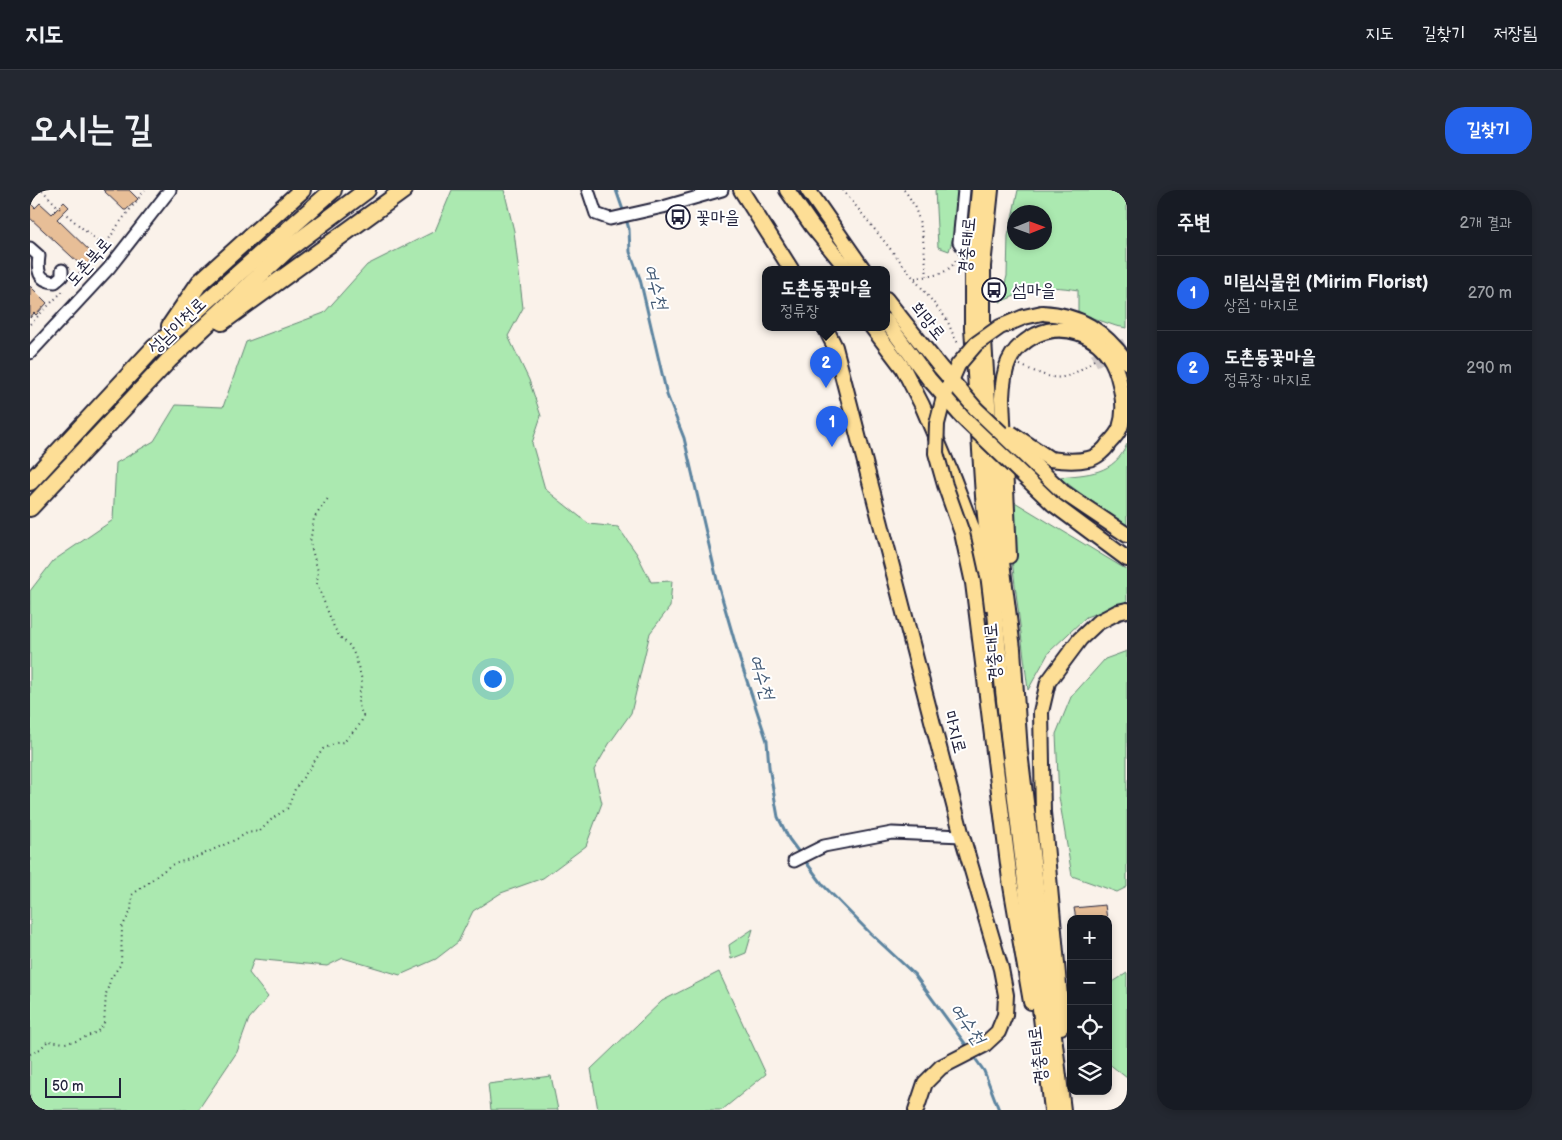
<!DOCTYPE html>
<html lang="ko">
<head>
<meta charset="utf-8">
<style>
	:root { --surface:#171b24; --page:#242831; --text:#f1f3f6; --muted:#9ea1a6; --line:#363941; --accent:#2563eb }
	body { margin:0; font-family:"Balsamiq Sans","Poor Story",sans-serif; background:var(--page); color:var(--text) }
	.controls { position:absolute; right:15px; bottom:15px; display:grid; overflow:hidden; border-radius:10px; box-shadow:0 2px 8px #0003 }
	.controls button { width:45px; height:45px; display:grid; place-items:center; padding:0; border:0; border-bottom:1px solid var(--line); background:var(--surface); color:var(--text); font:25px sans-serif }
	.compass { position:absolute; left:977px; top:15px; width:45px; height:45px; border-radius:50%; background:var(--surface); box-shadow:0 2px 8px #0003; rotate:89deg }
	.scale { position:absolute; left:15px; bottom:12px; width:76px; box-sizing:border-box; padding-left:5px; border:2px solid #22223b; border-top:0; font-size:14px; line-height:18px; white-space:nowrap; color:#22223b; -webkit-text-stroke:4px #fff; paint-order:stroke }
	.you { position:absolute; left:462px; top:488px; width:18px; height:18px; margin:-12px; border:4px solid #fff; border-radius:50%; background:#1a73e8; box-shadow:0 0 0 8px #1a73e833 }
	.badge { display:grid; place-items:center; width:32px; height:32px; border-radius:50%; background:var(--accent); color:#fff; font-size:16px; font-weight:700 }
	.pin { position:absolute; translate:-50% -41px; filter:drop-shadow(0 1px 2px #0008) }
	.pin::after { content:''; position:absolute; top:26px; width:18px; height:15px; background:inherit; clip-path:polygon(0 0,100% 0,50% 100%) }
	.popup { position:absolute; left:732px; top:76px; width:128px; height:65px; box-sizing:border-box; display:grid; place-content:center; border-radius:10px; background:var(--surface); filter:drop-shadow(0 1px 4px #0005); font-size:16px; white-space:nowrap; color:var(--muted) }
	.popup b { font-size:19px; color:var(--text) }
	.popup::after { content:''; position:absolute; left:50%; top:100%; margin-left:-10px; border:10px solid transparent; border-top-color:var(--surface) }
	.list { margin:0; padding:0; list-style:none }
	h2 { display:flex; justify-content:space-between; align-items:center; height:65px; margin:0; padding:0 20px; font-size:21px }
	h2 small { font-size:16px; font-weight:400; color:var(--muted) }
	.list li { display:grid; grid-template-columns:32px 1fr auto; gap:15px; align-items:center; box-sizing:border-box; height:75px; padding:0 20px; border-top:1px solid var(--line) }
	.list b { display:block; font-size:19px; white-space:nowrap }
	.list p { margin:0; font-size:16px; white-space:nowrap; color:var(--muted) }
	.list em { font-size:16px; font-style:normal; color:var(--muted) }
	.icon { flex:none; width:28px; height:28px; fill:none; stroke:currentColor; stroke-width:2; stroke-linecap:round; stroke-linejoin:round }
	.map { position:relative; flex:none; width:1097px; height:920px; overflow:hidden; border-radius:20px }
	header { display:flex; align-items:center; gap:30px; box-sizing:border-box; height:70px; padding:0 25px; background:var(--surface); border-bottom:1px solid var(--line) }
	header strong { font-size:24px }
	nav { display:flex; gap:28px; margin-inline-start:auto; font-size:18px }
	.intro { display:flex; align-items:center; justify-content:space-between; box-sizing:border-box; height:120px; padding:0 30px }
	h1 { margin:0; font-size:35px }
	.button { padding:12px 22px; border-radius:20px; background:var(--accent); color:#fff; font-size:18px; font-weight:700 }
	main { display:flex; gap:30px; padding:0 30px }
	aside { flex:1; background:var(--surface); border-radius:20px; box-shadow:0 2px 8px #0003 }
	.map>svg:first-child { display:block }
	.green { fill:#abe9b0; stroke:#668676; fill-rule:evenodd }
	.lines { fill:none; stroke-linecap:round; stroke-linejoin:round }
	.stream { stroke:#5c84a0; stroke-width:3 }
	.building { fill:#e7be97; stroke:#22223b }
	.major-tunnel { stroke:#cfc8c7; stroke-width:14; stroke-dasharray:14 7; stroke-linecap:butt }
	.minor-casing { stroke:#22223b; stroke-width:15 }
	.major-casing { stroke:#22223b; stroke-width:18 }
	.highway-casing { stroke:#22223b; stroke-width:20 }
	.path { stroke:#22223b; stroke-width:2; stroke-dasharray:1 4; stroke-linecap:butt }
	.minor { stroke:#fff; stroke-width:11 }
	.major { stroke:#fdde96; stroke-width:14 }
	.highway { stroke:#fdde96; stroke-width:16 }
	.major-bridge-casing { stroke:#22223b; stroke-width:18; stroke-linecap:butt }
	.major-bridge { stroke:#fdde96; stroke-width:14 }
	.labels { text-anchor:middle; dominant-baseline:central; stroke-width:4; stroke-linejoin:round; paint-order:stroke }
	.poi-label { font-size:18px; fill:#22223b; stroke:#fff; text-anchor:start }
	.street-label { font-size:18px; fill:#22223b; stroke:#fff }
	.water-label { font-size:19px; font-style:italic; fill:#445b76; stroke:#fff }
</style>
</head>
<body>
<header>
<strong>지도</strong>
<nav><a>지도</a><a>길찾기</a><a>저장됨</a></nav>
</header>
<div class="intro"><h1>오시는 길</h1><a class="button">길찾기</a></div>
<main>
<div class="map">
<svg width="1097" height="920" viewBox="0 0 1097 920">
	<rect width="100%" height="100%" fill="#faf2ea"/>
	<filter id="ink" filterUnits="userSpaceOnUse"><feTurbulence type="fractalNoise" baseFrequency=".02" numOctaves="2"/><feDisplacementMap in="SourceGraphic" scale="10" xChannelSelector="R" yChannelSelector="G"/><feConvolveMatrix kernelMatrix="1 2 1 2 8 2 1 2 1" color-interpolation-filters="sRGB"/></filter>
	<g filter="url(#ink)">
		<!-- green -->
		<g class="green">
			<polygon points="422,0 474,0 484,41 493,118 478,146 499,190 511,226 502,253 515,299 559,334 588,337 607,364 621,392 642,391 640,417 620,443 601,523 579,554 564,580 572,613 556,656 513,688 471,703 443,721 428,752 406,769 370,785 313,768 297,776 224,769 219,783 238,807 219,829 207,862 168,920 0,920 0,401 23,371 83,330 86,273 124,251 146,215 193,217 216,152 294,123 337,75 405,41"/>
			<polygon points="905,0 929,0 925,41 919,61 908,57"/>
			<path d="M988,0H1097V138L1086,136L1048,123V100C1013,94 1002,99 970,112L977,86L978,46ZM984,22H1014V52H984Z"/>
			<path d="M1097,254V339L1029,287C1058,284 1084,285 1097,254Z"/>
			<polygon points="983,311 1097,380 1097,412 1056,427 1019,462 998,500 982,370"/>
			<polygon points="1097,461 1097,697 1087,702 1042,686 1029,607 1026,544 1041,507 1075,469"/>
			<polygon points="723,739 716,763 701,769 699,755"/>
			<polygon points="689,782 736,884 692,920 568,920 561,879 632,811"/>
			<polygon points="1097,783 1097,888 1078,873 1078,795"/>
			<polygon points="521,886 528,920 461,920 458,894"/>
		</g>
		<g class="lines">
			<!-- stream -->
			<g class="stream">
				<polyline points="586,0 594,23"/>
				<polyline points="596,29 599,39 600,62 610,89 637,205 654,248 688,394 710,470 737,551 739,577 748,627 759,649 793,695 840,743 884,784 939,859"/>
				<polyline points="942,864 954,881 969,920"/>
			</g>
		</g>
		<!-- building -->
		<g class="building">
			<polygon points="73,0 99,0 108,9 96,20 94,20"/>
			<polygon points="34,12 39,17 27,29 65,66 54,78 0,28 0,13 5,18 10,13 22,24"/>
			<polygon points="0,96 17,113 6,125 4,123 0,128"/>
			<polygon points="1075,715 1077,729 1046,729 1044,718"/>
		</g>
		<g class="lines">
			<!-- major-tunnel -->
			<polyline class="major-tunnel" points="1064,170 1097,154"/>
			<!-- minor casing -->
			<g class="minor-casing">
				<g id="minor">
					<polyline points="558,0 566,24 580,29 633,17 692,0"/>
					<polyline points="934,0 929,52 942,72"/>
					<path d="M0,58L9,66C7,80 8,91 25,92L32,86V80"/>
					<polyline points="0,163 79,78 140,0"/>
					<polyline points="764,671 794,656 862,643 932,646"/>
				</g>
			</g>
			<!-- major casing -->
			<g class="major-casing">
				<g id="major">
					<polyline points="711,0 761,79"/>
					<polyline points="757,0 782,36 817,79"/>
					<polyline points="778,0 833,79"/>
					<polyline points="949,0 942,72 942,138 953,306 978,549 1022,920"/>
					<polyline points="961,0 953,76 953,134 964,309 983,459 990,562 1033,920"/>
					<polyline points="856,109 910,177"/>
					<path d="M1012,123C1051,125 1074,141 1097,172"/>
					<polyline points="856,131 899,189"/>
					<polyline points="795,137 805,157 932,646 971,779 976,805 975,825 968,842 954,855 911,877 895,893 886,920"/>
					<polyline points="842,137 873,178 892,215 923,288 944,343 956,413"/>
					<polyline points="1033,302 1097,345"/>
					<polyline points="1023,314 1097,369"/>
					<path d="M979,366L972,208C973,180 978,159 1006,145C1034,132 1067,144 1082,171C1087,180 1090,193 1092,204C1094,215 1094,226 1090,238C1088,243 1083,249 1079,253C1075,260 1066,268 1058,269C1045,272 1034,271 1020,269"/>
					<polyline points="965,570 980,690 1001,812"/>
					<polyline points="1031,837 1031,817 1013,622 1011,522 1018,492 1050,449 1067,433 1088,422 1097,420"/>
				</g>
			</g>
			<!-- highway casing -->
			<g class="highway-casing">
				<g id="highway">
					<polyline points="192,132 374,0"/>
					<polyline points="140,136 170,92 272,0"/>
					<polyline points="0,292 124,158 303,0"/>
					<polyline points="0,318 139,170 258,59 337,0"/>
				</g>
			</g>
			<!-- path -->
			<g class="path">
				<polyline points="12,0 30,19 74,57 41,92"/>
				<path d="M813,0L915,127C921,136 922,147 930,155"/>
				<path d="M874,0C893,22 894,58 897,86"/>
				<polyline points="74,57 88,35 115,0"/>
				<path d="M885,88C901,86 921,85 927,67"/>
				<polyline points="0,134 33,101"/>
				<path d="M990,175C1026,191 1032,194 1064,170"/>
				<polyline points="0,864 10,859 18,851 35,853 46,851 67,842 74,834 76,804 81,788 91,774 92,737 101,721 102,705 141,675 169,666 207,649 217,643 230,641 243,628 258,618 265,599 293,559 306,553 314,552 331,533 333,526 328,513 332,490 325,466 320,456 309,446 304,437 287,394 288,381 280,353 284,328 299,307"/>
			</g>
			<!-- minor -->
			<use href="#minor" class="minor"/>
			<!-- major -->
			<use href="#major" class="major"/>
			<!-- highway -->
			<use href="#highway" class="highway"/>
			<!-- major-bridge casing -->
			<g class="major-bridge-casing">
				<g id="major-bridge">
					<polyline points="910,177 946,219 1033,302"/>
					<polyline points="899,189 933,228 1023,314"/>
					<polyline points="981,243 1020,269"/>
					<polyline points="965,570 943,393 932,343 915,295 906,263 907,234 914,207 928,175 946,154 970,137 994,127 1012,123"/>
				</g>
			</g>
			<!-- major-bridge -->
			<use href="#major-bridge" class="major-bridge"/>
		</g>
	</g>
	<!-- icons -->
	<defs>
		<g id="bus-ring" transform="scale(1.25)"><circle r="9.5" fill="#fff" stroke="#22223b" stroke-width="1.5"/><path d="M-5-6H5V4H4V6H2V4H-2V6H-4V4H-5ZM-3.5-4V0h7V-4ZM-3.5 1.2v1.5H-2V1.2ZM2 1.2v1.5H3.5V1.2Z" fill="#22223b"/></g>
	</defs>
	<g fill-rule="evenodd">
		<use href="#bus-ring" x="648" y="27"/>
		<use href="#bus-ring" x="964" y="100"/>
	</g>
	<g class="labels">
		<!-- poi labels -->
		<g class="poi-label">
			<text x="666" y="27">꽃마을</text>
			<text x="982" y="100">섬마을</text>
		</g>
		<!-- street labels -->
		<g class="street-label">
			<text transform="translate(937 56) rotate(-85)">경충대로</text>
			<text transform="translate(59 72) rotate(-49)">도촌북로</text>
			<text transform="translate(898 131) rotate(51)">희망로</text>
			<text transform="translate(147 136) rotate(-44)">성남이천로</text>
			<text transform="translate(963 462) rotate(-95)">경충대로</text>
			<text transform="translate(925 542) rotate(75)">마지로</text>
			<text transform="translate(1008 865) rotate(-97)">경충대로</text>
		</g>
		<!-- water labels -->
		<g class="water-label">
			<text transform="translate(625 97) rotate(75)">여수천</text>
			<text transform="translate(731 487) rotate(73)">여수천</text>
			<text transform="translate(937 834) rotate(54)">여수천</text>
		</g>
	</g>
</svg>
<div class="controls">
<button>+</button>
<button>−</button>
<button><svg class="icon" aria-label="locate" viewBox="0 0 24 24"><circle cx="12" cy="12" r="6"/><path d="M12 2v4M12 18v4M2 12h4M18 12h4"/></svg></button>
<button><svg class="icon" aria-label="layers" viewBox="0 0 24 24"><path d="M12 4l9 5-9 5-9-5zM3 14l9 5 9-5"/></svg></button>
</div>
<svg class="compass" viewBox="-18 -18 36 36"><path d="M0-13l5 13h-10z" fill="#e53935"/><path d="M0 13l5-13h-10z" fill="#9ea1a6"/></svg>
<div class="scale">50 m</div>
<div class="you"></div>
<div class="pin badge" style="left:802px;top:257px">1</div>
<div class="pin badge" style="left:796px;top:198px">2</div>
<div class="popup"><b>도촌동꽃마을</b>정류장</div>
</div>
<aside>
<h2>주변<small>2개 결과</small></h2>
<ul class="list">
<li><span class="badge">1</span><div><b>미림식물원 (Mirim Florist)</b><p>상점 · 마지로</p></div><em>270 m</em></li>
<li><span class="badge">2</span><div><b>도촌동꽃마을</b><p>정류장 · 마지로</p></div><em>290 m</em></li>
</ul>
</aside>
</main>
</body>
</html>
